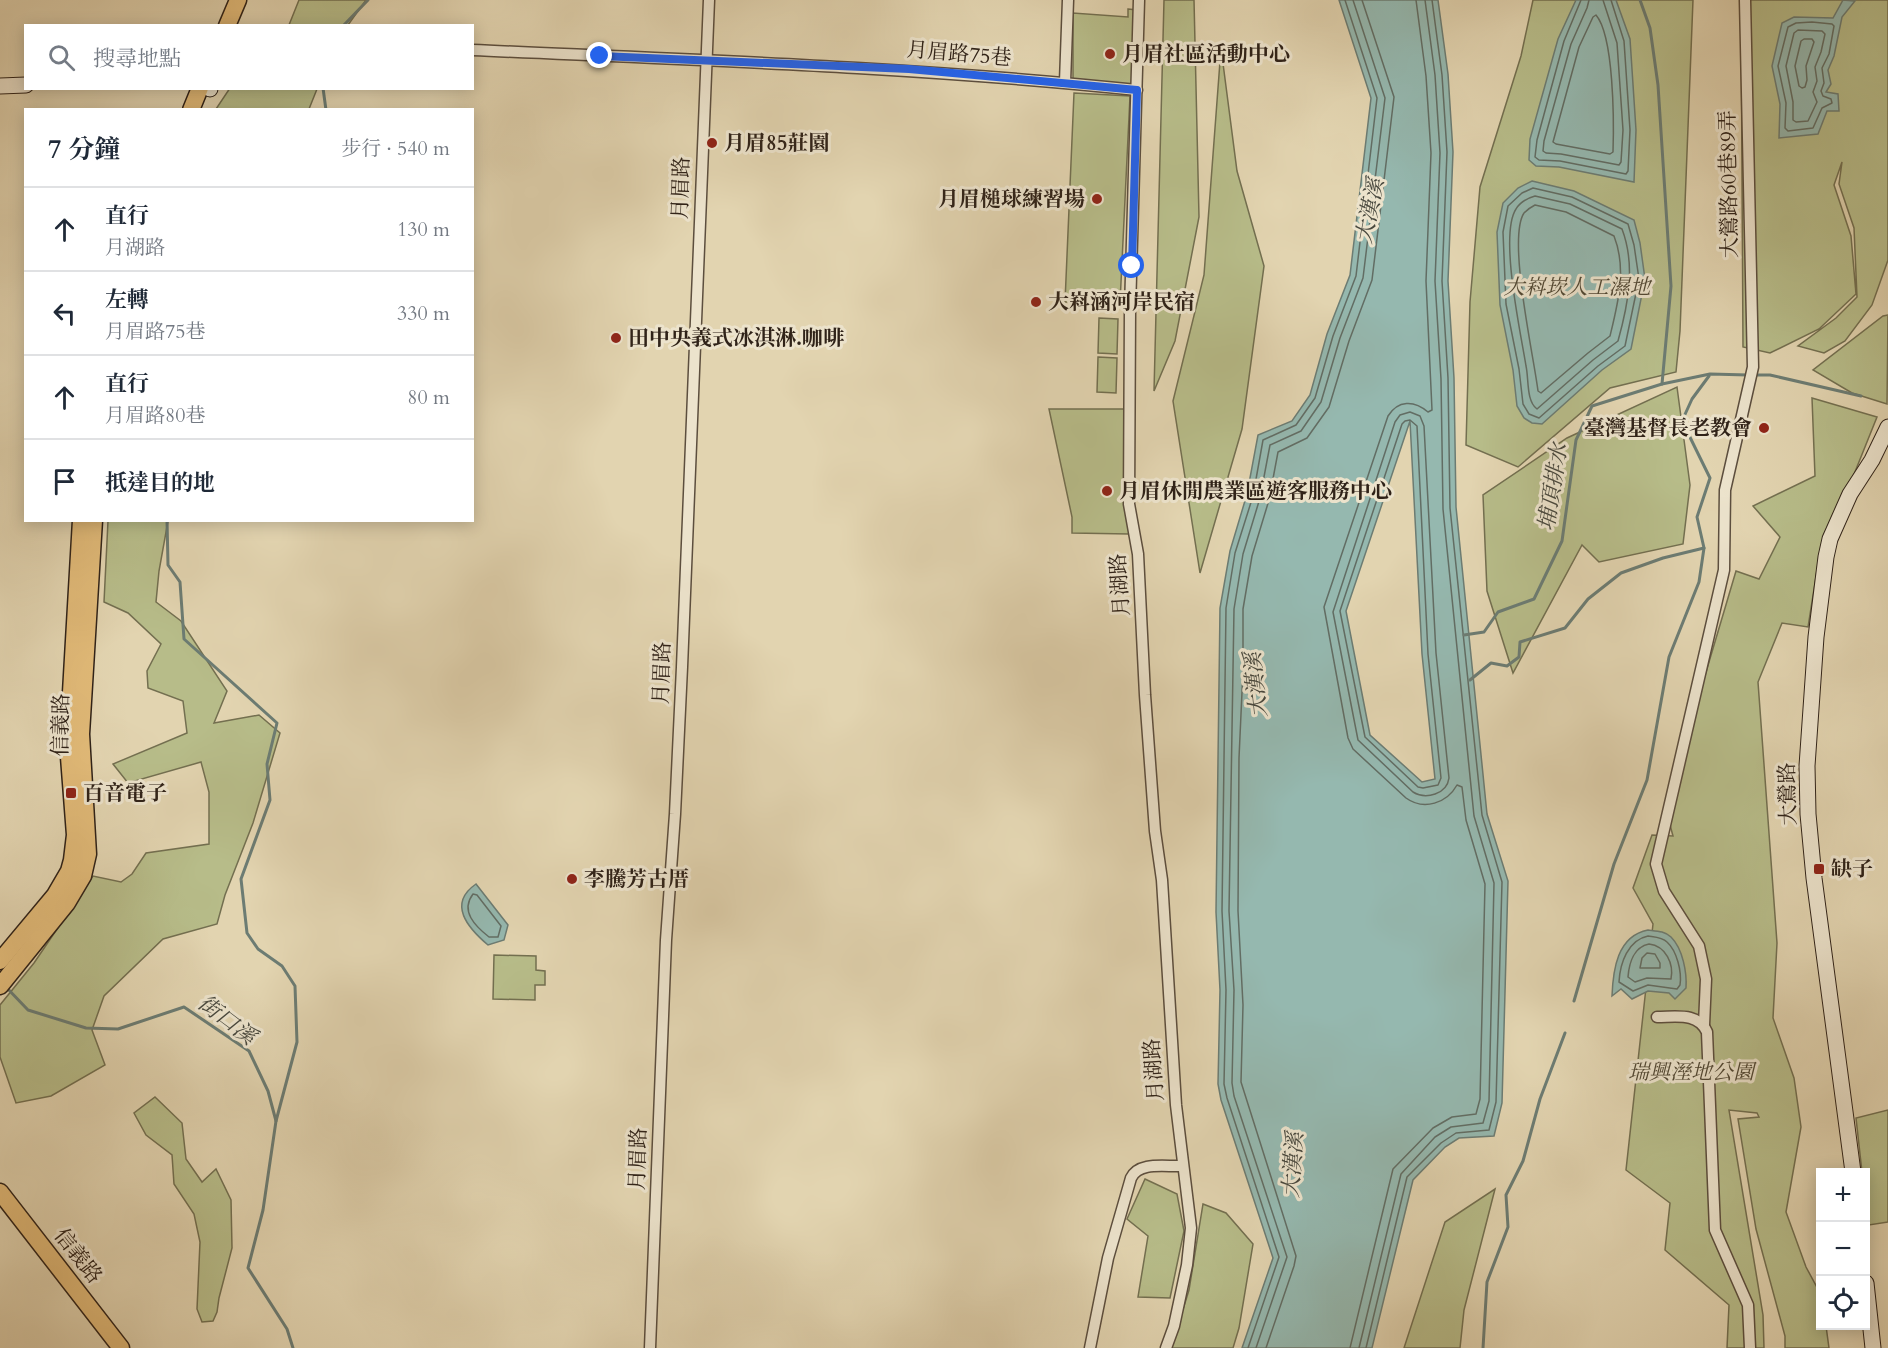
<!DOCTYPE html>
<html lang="zh-TW">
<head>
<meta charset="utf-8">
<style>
	:root { --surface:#fff; --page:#f2f2f3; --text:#1f2937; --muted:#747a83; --line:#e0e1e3 }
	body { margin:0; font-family:Cardo,"Noto Serif TC",serif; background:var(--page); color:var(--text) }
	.controls { position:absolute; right:18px; bottom:18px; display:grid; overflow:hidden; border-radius:0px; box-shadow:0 3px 15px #0003 }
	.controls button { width:54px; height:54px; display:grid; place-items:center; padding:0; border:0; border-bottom:2px solid var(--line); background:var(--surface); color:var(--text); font:30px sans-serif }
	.stop { position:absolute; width:18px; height:18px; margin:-14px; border:4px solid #2563eb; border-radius:50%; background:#fff }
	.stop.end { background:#2563eb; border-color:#fff; box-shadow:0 2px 6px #0008 }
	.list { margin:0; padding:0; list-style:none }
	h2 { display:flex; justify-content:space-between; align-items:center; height:78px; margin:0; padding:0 24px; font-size:26px }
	h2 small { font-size:20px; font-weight:400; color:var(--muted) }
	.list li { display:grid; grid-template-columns:39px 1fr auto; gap:18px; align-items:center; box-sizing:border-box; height:84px; padding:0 24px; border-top:2px solid var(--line) }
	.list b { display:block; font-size:22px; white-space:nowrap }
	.list p { margin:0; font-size:20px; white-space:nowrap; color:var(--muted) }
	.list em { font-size:20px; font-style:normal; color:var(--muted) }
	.icon { flex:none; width:33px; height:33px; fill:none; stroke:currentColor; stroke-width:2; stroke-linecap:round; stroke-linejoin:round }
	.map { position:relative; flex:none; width:1888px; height:1348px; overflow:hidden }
	.search { position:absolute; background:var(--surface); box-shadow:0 3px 15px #0003; left:24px; top:24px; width:450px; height:66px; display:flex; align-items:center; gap:15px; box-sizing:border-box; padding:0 21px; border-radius:0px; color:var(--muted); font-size:22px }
	.panel { position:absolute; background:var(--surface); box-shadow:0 3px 15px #0003; left:24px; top:108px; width:450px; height:414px; border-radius:0px }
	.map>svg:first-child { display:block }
	.green { fill:#b7bc89; stroke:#736f50; stroke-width:1.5 }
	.water { fill:#95b8af; stroke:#6c7c73; stroke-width:1.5; fill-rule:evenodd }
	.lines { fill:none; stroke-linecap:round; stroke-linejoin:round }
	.shore { stroke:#626d64; stroke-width:1.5 }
	.stream { stroke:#6c7c73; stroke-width:3 }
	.street-casing { stroke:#5c4e3e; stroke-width:13 }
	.secondary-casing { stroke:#2f2218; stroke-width:17 }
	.primary-casing { stroke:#2f2218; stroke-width:19 }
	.street { stroke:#ece3cc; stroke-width:10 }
	.secondary { stroke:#ece3cc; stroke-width:15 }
	.primary { stroke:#e1ba78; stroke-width:16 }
	.route { stroke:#2563eb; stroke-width:8 }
	.poi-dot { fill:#8f2418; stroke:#ece3cc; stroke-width:2 }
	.labels { text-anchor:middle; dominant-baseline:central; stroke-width:6; stroke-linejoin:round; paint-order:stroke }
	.street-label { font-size:21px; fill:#2f2218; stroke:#ece3cc }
	.poi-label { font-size:21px; font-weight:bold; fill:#2f2218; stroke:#ece3cc; text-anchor:start }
	.park-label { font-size:21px; font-style:italic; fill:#514834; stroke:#ece3cc }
	.water-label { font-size:22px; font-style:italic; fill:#48483e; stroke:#ece3cc }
</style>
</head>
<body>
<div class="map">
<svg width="1888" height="1348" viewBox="0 0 1888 1348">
	<rect width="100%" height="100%" fill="#e2d4b0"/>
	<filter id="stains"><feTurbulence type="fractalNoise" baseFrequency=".00333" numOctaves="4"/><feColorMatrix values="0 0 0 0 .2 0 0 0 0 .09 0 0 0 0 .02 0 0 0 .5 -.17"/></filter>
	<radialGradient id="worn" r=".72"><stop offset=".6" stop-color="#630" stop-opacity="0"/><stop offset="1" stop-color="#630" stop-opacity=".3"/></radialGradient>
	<!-- green -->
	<g class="green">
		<polygon points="299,0 366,0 348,25 289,25"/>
		<polygon points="1164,0 1194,0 1199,217 1175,341 1154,391"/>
		<polygon points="1533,0 1693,0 1680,331 1676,372 1610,388 1518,467 1466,445 1470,302 1480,187 1521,56"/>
		<polygon points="1741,0 1888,0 1888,260 1872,305 1845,341 1824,353 1798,346 1836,318 1857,297 1854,228 1839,184 1842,162 1834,185 1851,236 1856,294 1819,329 1770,353 1743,347"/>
		<polygon points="1128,9 1137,10 1136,89 1073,85 1073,13 1128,17"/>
		<polygon points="1221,48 1237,171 1264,266 1242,429 1200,573 1173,401 1204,275"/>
		<polygon points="230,88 316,88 317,89 309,109 216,109"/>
		<polygon points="1074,93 1130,96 1120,303 1065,302"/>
		<polygon points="1888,315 1887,404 1852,393 1813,370 1883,316"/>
		<polygon points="1099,318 1118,319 1117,354 1098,353"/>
		<polygon points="1098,357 1117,358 1116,393 1097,392"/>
		<polygon points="1677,387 1690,485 1683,544 1599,562 1582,545 1513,673 1487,591 1483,495 1567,438"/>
		<polygon points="1812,398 1877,417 1818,564 1808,627 1782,623 1758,682 1777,943 1773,1018 1794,1078 1801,1127 1786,1212 1806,1267 1820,1293 1820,1326 1826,1326 1829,1348 1785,1348 1785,1336 1756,1229 1738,1119 1759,1117 1757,1113 1729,1110 1763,1315 1764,1348 1727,1348 1729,1305 1665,1250 1670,1203 1626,1170 1653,924 1633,888 1652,835 1673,836 1670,825 1698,699 1736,571 1759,579 1780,537 1753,506 1815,476"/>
		<polygon points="1049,409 1124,409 1129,534 1072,533 1072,517"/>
		<polygon points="108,521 168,521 159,571 156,602 181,621 227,691 214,723 259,715 280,733 253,823 225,895 217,924 163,939 104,996 92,1030 105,1065 51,1096 16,1103 0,1057 0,1005 34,963 93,876 121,882 132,874 146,853 209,844 209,792 201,762 128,783 113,764 187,733 183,701 148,688 147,671 161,644 128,613 104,602"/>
		<polygon points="494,955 536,956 536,970 545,971 545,985 535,985 535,1000 493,999"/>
		<polygon points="155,1097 182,1123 186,1159 202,1182 216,1169 231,1200 232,1248 219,1298 217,1312 213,1321 202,1322 197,1309 200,1242 194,1214 174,1184 172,1155 146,1135 134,1113"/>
		<polygon points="1888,1110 1888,1222 1869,1225 1866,1196 1866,1172 1862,1172 1856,1118"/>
		<polygon points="1145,1179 1177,1194 1184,1231 1170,1298 1138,1297 1148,1236 1127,1219"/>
		<polygon points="1495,1189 1464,1310 1460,1348 1404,1348 1445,1222"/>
		<polygon points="1203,1204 1226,1213 1253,1244 1239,1328 1233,1348 1171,1348 1189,1290"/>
	</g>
	<!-- water -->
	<g class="water">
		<path d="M1339,0H1438L1448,74L1453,152L1448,281L1454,378L1456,507L1487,814L1508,881L1502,1103L1494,1136L1459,1138L1445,1147L1413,1180L1372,1348H1242L1273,1258L1221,1100L1218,1084L1220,990L1216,912L1220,608L1230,551L1247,494L1258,435L1292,421L1310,395L1327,334L1350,275L1371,98ZM1410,421L1422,654L1435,779L1422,782L1370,735L1346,611Z"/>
		<polygon points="1576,0 1616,0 1630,39 1636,130 1634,182 1559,167 1536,166 1529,160 1530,139 1558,39"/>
		<polygon points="1843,0 1855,1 1842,17 1834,56 1828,70 1831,84 1826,92 1838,94 1839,111 1827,111 1818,134 1779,138 1780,104 1772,66 1782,23 1794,17 1833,18"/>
		<polygon points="1532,181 1574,191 1634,220 1640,243 1645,279 1631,349 1602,370 1542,424 1532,423 1524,418 1517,406 1513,370 1500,305 1497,232 1503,203 1518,188"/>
		<path d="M476,884L508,925L504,940L488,945C468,928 447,904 476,884Z"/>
		<path d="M1648,930C1656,931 1665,931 1671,937C1683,949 1687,973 1686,988L1675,999L1669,993L1648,991L1632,999L1621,989L1612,996C1613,970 1617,936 1648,930Z"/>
	</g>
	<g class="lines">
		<!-- shore -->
		<g class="shore">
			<polyline points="1581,0 1564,41 1537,140 1535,157 1539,160 1560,161 1626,174 1628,171 1630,130 1624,41 1611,0"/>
			<polyline points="1589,0 1587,8 1571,44 1544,141 1543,151 1546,153 1561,154 1619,165 1621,162 1623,130 1617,43 1603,0"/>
			<path d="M1596,15C1614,36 1614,122 1613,152L1610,154L1556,144L1553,142L1579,47L1593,17Z"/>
			<polygon points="1812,22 1832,24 1834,26 1829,54 1822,68 1824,83 1821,91 1823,96 1831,99 1832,103 1822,108 1813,128 1788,131 1785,128 1786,103 1778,66 1788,27 1796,23"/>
			<polygon points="1798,30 1822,31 1825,34 1821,52 1815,67 1817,81 1813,92 1817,102 1808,121 1796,122 1793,120 1793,102 1786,66 1794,33"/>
			<polygon points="1804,39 1812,39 1814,42 1806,66 1807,80 1805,87 1802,88 1799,86 1795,66 1801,41"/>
			<polygon points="1533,188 1572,197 1628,224 1634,245 1639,279 1625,346 1598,366 1539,418 1529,414 1523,404 1519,369 1506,304 1503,232 1508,206 1522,193"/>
			<path d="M1535,196L1570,204L1622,229C1636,266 1628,305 1618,341L1593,360L1537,409C1526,401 1529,379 1526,366C1521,334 1499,235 1516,209C1520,202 1528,198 1535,196Z"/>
			<path d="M1535,205L1566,212L1614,236C1627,269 1618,303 1610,336L1588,353L1541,393L1538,391C1534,357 1507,239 1524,213C1527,210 1531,207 1535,205Z"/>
			<path d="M1410,412L1420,416L1424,426L1436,653L1449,778C1447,794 1426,800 1413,792L1358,740L1333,612L1395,422L1400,415Z"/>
			<polygon points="1410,420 1417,426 1428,654 1441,778 1438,785 1423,788 1418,787 1365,737 1340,611 1402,424 1405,421"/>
			<path d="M473,894L477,895L501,926L498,937H489C475,926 460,911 473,894Z"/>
			<path d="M1648,936C1654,937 1662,937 1667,942C1677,951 1682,972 1680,985L1677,989L1648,985L1633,991L1619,982C1620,963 1628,940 1648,936Z"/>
			<path d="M1649,944C1666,946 1674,964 1671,979L1647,978L1635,982L1628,977C1629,963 1634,947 1649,944Z"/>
			<polygon points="1647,953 1655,954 1660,963 1660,968 1640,968 1642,958"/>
			<polyline points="1248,1348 1279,1257 1227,1098 1224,1084 1226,990 1222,911 1226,608 1235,553 1253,496 1263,440 1296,425 1315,398 1333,336 1356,276 1377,98 1345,0"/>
			<polyline points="1256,1348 1287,1257 1234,1096 1232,1083 1234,990 1229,911 1234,609 1243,554 1260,498 1270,445 1301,431 1321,402 1340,338 1363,278 1385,98 1353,0"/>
			<polyline points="1266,1348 1294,1266 1296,1256 1241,1082 1243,1005 1238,911 1239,758 1243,670 1243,609 1252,556 1269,500 1278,452 1307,438 1329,407 1349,341 1372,280 1394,97 1362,0"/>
			<path d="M1350,1348L1393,1169L1433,1128L1452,1117L1476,1114L1480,1099L1485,884L1466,820L1462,787L1457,785C1447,803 1424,811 1406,798L1353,749L1348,738L1324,607L1388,416C1398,400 1414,400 1428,412L1432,410L1426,281L1431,153L1426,76L1416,0"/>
			<polyline points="1359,1348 1401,1174 1435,1137 1451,1127 1483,1123 1489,1101 1494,883 1474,816 1443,509 1441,379 1435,281 1440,153 1435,75 1425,0"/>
			<polyline points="1366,1348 1407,1177 1441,1143 1456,1133 1489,1130 1496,1102 1502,882 1482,815 1450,508 1448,378 1442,281 1447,152 1442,75 1432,0"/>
		</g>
		<!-- stream -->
		<g class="stream">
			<polyline points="1640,0 1650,28 1658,85 1671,286 1662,384"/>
			<polyline points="343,26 368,0"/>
			<polyline points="323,88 326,110"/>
			<polyline points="1754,375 1770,375 1861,396"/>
			<polyline points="167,520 168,565 180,582 184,639 277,723 267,764 270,800 241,879 247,933 258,949 282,966 295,986 297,1042 276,1121"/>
			<polyline points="1464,635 1484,632 1498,612 1534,599 1562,541 1576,440 1592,406 1662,384 1710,374 1748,375"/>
			<polyline points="1470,680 1491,663 1507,666 1519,657 1520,642 1565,628 1588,599 1621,573 1663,558 1704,548"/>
			<polyline points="6,987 28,1010 86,1028 118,1029 184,1007 249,1051 268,1091 276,1121 263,1210 248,1268 287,1329 293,1348"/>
			<polyline points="1574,1001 1614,864 1647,780 1669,657 1699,582 1704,548 1697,517 1710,478 1682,421 1692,399 1709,376"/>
			<polyline points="1483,1348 1487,1282 1508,1227 1506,1195 1523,1161 1540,1099 1565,1033"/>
		</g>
		<!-- street casing -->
		<g class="street-casing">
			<g id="street">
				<polyline points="1139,0 1130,310 1129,504 1138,554 1145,695 1155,831 1162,880 1176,1105 1191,1228 1187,1265 1174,1326 1166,1348"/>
				<path d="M472,50C694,60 916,67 1137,90"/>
				<polyline points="1065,82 1068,0"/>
				<path d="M1657,1017C1676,1017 1698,1012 1707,1032L1715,1230L1748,1305L1750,1348"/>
				<polyline points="1704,1025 1706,979 1699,946 1664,891 1656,864 1724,570 1725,490 1753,367 1745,0"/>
				<polyline points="650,1348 666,940 675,814 682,667 709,0"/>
				<path d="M1090,1348L1108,1258L1131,1178C1139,1161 1166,1167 1182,1166"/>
			</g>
		</g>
		<!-- secondary casing -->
		<g class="secondary-casing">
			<g id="secondary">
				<polyline points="0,86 26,85"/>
				<polyline points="209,88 210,89"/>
				<polyline points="1853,1172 1814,878 1808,814 1807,766 1816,637 1826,557 1830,539 1850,494 1872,460 1888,427"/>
				<polyline points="1866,1283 1873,1348"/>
			</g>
		</g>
		<!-- primary casing -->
		<g class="primary-casing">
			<g id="primary">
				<polyline points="227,26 238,0"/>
				<polyline points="191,110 200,88"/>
				<polyline points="0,961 55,895 69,871 72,860 75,835 68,744 81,520"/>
				<polyline points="0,986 67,903 83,876 88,854 81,734 94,520"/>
				<polyline points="0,1192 121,1348"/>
			</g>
		</g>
		<!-- street -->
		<use href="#street" class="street"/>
		<!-- secondary -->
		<use href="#secondary" class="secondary"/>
		<!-- primary -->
		<use href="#primary" class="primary"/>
	</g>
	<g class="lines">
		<!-- route -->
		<polyline class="route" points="600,56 909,69 1137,90 1132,266"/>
	</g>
	<!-- markers -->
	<g class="poi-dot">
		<circle cx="1110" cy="54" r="6"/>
		<circle cx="712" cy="143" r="6"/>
		<circle cx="1097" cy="199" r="6"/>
		<circle cx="1036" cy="302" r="6"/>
		<circle cx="616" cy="338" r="6"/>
		<circle cx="1764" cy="428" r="6"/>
		<circle cx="1107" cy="491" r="6"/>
		<rect x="65" y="787" width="12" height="12" rx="3"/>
		<rect x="1813" y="863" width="12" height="12" rx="3"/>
		<circle cx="572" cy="879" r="6"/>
	</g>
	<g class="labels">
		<!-- street labels -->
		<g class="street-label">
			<text transform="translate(959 54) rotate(5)">月眉路75巷</text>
			<text transform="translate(1729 184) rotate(-91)">大鶯路60巷89弄</text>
			<text transform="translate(681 188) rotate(-88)">月眉路</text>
			<text transform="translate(1120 585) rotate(-94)">月湖路</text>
			<text transform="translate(662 673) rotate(-88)">月眉路</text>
			<text transform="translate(61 725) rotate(-89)">信義路</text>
			<text transform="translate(1788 794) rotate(-92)">大鶯路</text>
			<text transform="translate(1154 1070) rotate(-94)">月湖路</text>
			<text transform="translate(638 1159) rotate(-88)">月眉路</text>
			<text transform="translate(78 1256) rotate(52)">信義路</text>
		</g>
		<!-- poi labels -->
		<g class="poi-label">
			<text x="1122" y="54">月眉社區活動中心</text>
			<text x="724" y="143">月眉85莊園</text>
			<text x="1085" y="199" text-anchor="end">月眉槌球練習場</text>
			<text x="1048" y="302">大嵙涵河岸民宿</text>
			<text x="628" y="338">田中央義式冰淇淋.咖啡</text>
			<text x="1752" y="428" text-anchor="end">臺灣基督長老教會</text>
			<text x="1119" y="491">月眉休閒農業區遊客服務中心</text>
			<text x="83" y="793">百音電子</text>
			<text x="1831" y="869">缺子</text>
			<text x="584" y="879">李騰芳古厝</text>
		</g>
		<!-- park labels -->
		<g class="park-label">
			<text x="1577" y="287">大嵙崁人工濕地</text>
			<text x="1691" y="1072">瑞興溼地公園</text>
		</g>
		<!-- water labels -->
		<g class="water-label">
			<text transform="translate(1370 211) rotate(-79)">大漢溪</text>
			<text transform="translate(1553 487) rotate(-81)">埔頂排水</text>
			<text transform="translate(1256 685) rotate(-96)">大漢溪</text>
			<text transform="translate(227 1020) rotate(37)">街口溪</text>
			<text transform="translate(1293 1165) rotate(-86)">大漢溪</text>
		</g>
	</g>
	<rect width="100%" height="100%" filter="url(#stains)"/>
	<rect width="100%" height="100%" fill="url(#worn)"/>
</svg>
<div class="controls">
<button>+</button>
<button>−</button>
<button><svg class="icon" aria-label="locate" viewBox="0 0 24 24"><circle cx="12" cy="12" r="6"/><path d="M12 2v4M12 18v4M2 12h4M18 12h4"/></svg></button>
</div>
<div class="stop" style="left:1132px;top:266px"></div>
<div class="stop end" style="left:600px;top:56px"></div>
<div class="search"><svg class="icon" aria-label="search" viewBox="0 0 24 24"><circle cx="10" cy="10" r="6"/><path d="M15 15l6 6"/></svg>搜尋地點</div>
<section class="panel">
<h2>7 分鐘<small>步行 · 540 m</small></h2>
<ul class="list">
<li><svg class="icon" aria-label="ahead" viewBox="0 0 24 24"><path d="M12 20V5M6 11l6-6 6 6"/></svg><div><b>直行</b><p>月湖路</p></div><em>130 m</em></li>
<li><svg class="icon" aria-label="left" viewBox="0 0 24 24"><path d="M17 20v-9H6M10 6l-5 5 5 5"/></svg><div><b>左轉</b><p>月眉路75巷</p></div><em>330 m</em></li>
<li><svg class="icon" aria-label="ahead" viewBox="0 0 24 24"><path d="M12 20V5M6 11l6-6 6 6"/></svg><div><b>直行</b><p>月眉路80巷</p></div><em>80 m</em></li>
<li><svg class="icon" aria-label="arrive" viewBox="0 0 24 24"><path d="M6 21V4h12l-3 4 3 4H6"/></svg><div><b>抵達目的地</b></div></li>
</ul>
</section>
</div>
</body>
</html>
